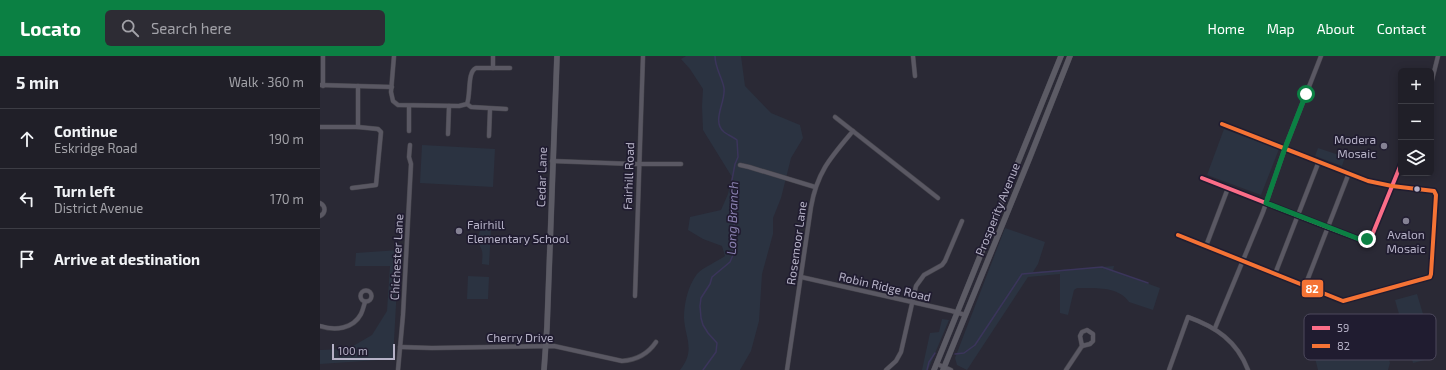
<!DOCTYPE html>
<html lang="en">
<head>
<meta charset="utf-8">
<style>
	:root { --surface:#201f28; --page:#2d2c34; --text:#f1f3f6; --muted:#a2a2a8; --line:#3d3d45; --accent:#0b8043 }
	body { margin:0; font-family:"Exo 2",sans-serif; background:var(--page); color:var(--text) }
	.controls { position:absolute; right:12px; top:12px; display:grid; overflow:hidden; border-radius:6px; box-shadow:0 2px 10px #0003 }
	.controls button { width:36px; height:36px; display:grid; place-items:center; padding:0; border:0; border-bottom:1px solid var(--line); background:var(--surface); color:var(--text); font:20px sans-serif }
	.scale { position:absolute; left:12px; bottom:10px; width:63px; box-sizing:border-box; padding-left:4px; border:2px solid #b6b2c7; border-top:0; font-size:11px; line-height:14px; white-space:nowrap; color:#b6b2c7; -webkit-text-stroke:3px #201c30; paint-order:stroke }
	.stop { position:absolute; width:12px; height:12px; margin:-9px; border:3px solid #0b8043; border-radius:50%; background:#fff }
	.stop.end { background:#0b8043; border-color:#fff; box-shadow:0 1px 4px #0008 }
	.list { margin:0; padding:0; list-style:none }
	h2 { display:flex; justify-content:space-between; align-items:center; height:52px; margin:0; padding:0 16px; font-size:17px }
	h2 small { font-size:13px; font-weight:400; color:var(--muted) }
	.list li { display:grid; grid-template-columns:26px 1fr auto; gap:12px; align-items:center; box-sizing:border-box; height:60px; padding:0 16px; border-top:1px solid var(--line) }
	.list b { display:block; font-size:15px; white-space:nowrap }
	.list p { margin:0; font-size:13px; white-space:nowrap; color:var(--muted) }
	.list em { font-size:13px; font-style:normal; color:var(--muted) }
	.icon { flex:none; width:22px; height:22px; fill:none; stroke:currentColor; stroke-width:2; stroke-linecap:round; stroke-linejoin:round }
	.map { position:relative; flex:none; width:1126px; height:314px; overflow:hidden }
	header { display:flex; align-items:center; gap:24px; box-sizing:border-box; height:56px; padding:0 20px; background:var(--accent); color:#fff }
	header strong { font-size:19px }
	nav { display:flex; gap:22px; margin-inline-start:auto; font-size:14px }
	.search { width:280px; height:36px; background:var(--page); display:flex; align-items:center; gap:10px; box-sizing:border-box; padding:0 14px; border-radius:6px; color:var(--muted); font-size:15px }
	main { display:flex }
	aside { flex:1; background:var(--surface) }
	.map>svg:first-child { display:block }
	.green { fill:#2b3341 }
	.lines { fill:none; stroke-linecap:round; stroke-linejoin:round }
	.stream { stroke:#3b355b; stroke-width:1.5 }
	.minor-casing { stroke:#45444c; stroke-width:5 }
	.major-casing { stroke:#45444f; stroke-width:6 }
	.minor { stroke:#5a5863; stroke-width:4 }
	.major { stroke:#5c5b65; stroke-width:5.5 }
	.bus-1-casing { stroke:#201c30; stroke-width:7 }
	.bus-2-casing { stroke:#201c30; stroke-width:7 }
	.bus-1 { stroke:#fb6d88; stroke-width:4 }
	.bus-2 { stroke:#f57335; stroke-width:4 }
	.route { stroke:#0b8043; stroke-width:5 }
	.poi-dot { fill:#858294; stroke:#201c30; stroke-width:1.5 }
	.bus-dot { fill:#b6b2c7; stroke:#201c30; stroke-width:1.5 }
	.labels { text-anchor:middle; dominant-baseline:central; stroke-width:3.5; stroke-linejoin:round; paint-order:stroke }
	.poi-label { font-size:12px; fill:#b6b2c7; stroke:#201c30; text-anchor:end }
	.street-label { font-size:12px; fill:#b6b2c7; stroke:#201c30 }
	.water-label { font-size:13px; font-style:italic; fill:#8b82b2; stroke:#201c30 }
	.key { fill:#201c30; stroke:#4d495d; stroke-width:1 }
	.key-label { font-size:11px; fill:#b6b2c7 }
	.line-badge { stroke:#201c30; stroke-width:1.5 }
	.badge-label { font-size:11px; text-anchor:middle; font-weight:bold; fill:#fff }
</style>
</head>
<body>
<header>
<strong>Locato</strong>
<div class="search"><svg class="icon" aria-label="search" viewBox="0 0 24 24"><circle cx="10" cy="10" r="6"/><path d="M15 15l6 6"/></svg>Search here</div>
<nav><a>Home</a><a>Map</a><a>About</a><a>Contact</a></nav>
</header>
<main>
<aside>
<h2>5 min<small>Walk · 360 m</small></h2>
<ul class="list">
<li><svg class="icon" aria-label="ahead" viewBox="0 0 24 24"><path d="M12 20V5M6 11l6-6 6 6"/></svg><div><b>Continue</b><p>Eskridge Road</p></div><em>190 m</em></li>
<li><svg class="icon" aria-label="left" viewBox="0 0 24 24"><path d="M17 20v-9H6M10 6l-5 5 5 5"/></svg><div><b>Turn left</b><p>District Avenue</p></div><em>170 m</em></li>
<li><svg class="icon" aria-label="arrive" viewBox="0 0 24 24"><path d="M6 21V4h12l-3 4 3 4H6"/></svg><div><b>Arrive at destination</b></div></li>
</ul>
</aside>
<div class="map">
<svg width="1126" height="314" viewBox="0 0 1126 314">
	<rect width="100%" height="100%" fill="#2a2935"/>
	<!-- green -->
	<g class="green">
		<path d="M366,0H421L425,30L451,57L480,69L483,82L471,102L461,142L453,162V178L442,218L439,265L431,295L420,314H360C376,294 365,282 364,262C364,247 368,230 377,218C382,212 398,205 405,200L402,190L383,183L368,174L370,161L401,154L408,138L412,121L383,74L382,50L383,33L370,13L361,3Z"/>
		<polygon points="904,73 959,93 941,139 887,119"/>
		<polygon points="102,89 175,93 173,131 100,127"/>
		<polygon points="998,92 1025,101 1022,110 995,100"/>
		<path d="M685,172L725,186L718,208L713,216L794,210L793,215L840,232L833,254L809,246C799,230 774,232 757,232L754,234L748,259L740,257V218L708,221L647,314L637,309L635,302Z"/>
		<path d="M161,173L171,174L169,209L162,208C162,204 163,199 162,195C159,187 156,182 161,173Z"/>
		<polygon points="79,194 73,303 0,308 0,294 28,293 52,279 67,255 70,210 35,210 36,197"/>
		<polygon points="148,220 169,221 168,243 147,243"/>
		<polygon points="1097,238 1106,268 1109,268 1113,284 1101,288 1105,304 1093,307 1075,244"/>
		<polygon points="622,263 629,264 608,314 602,314 610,277 619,276"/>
		<polygon points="1058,264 1070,307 1068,314 998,314 990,282"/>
	</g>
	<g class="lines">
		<!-- stream -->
		<g class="stream">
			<polyline points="635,298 644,297 655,289 702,218 782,211 828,227"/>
			<path d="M383,314L396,296L397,287L388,277L383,269L381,262L380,250L381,242L390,228L392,221L410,206L413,199L414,185L413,179L415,163L413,154L414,140L411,129L415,108L418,101L417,84C413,81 408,79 404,76C391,65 406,46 404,32C402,21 395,12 395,0"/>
			<polyline points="607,314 609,306 615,297"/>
		</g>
		<!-- minor casing -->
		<g class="minor-casing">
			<g id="minor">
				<path d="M74,0L71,36L73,45L78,49L139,50L147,48C151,38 147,16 156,12H190"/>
				<polyline points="593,0 595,20"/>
				<polyline points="173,12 173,0"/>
				<polyline points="1111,28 1118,0"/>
				<polyline points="0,29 72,31"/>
				<polyline points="3,30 3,0"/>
				<polyline points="38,30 38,71"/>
				<polyline points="147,48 151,51 186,53"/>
				<polyline points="515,61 618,142"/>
				<polyline points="0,71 38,71 58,73 61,76 56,129 32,132"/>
				<polyline points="89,75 89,50"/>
				<polyline points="128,78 129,50"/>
				<polyline points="169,80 170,53"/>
				<polyline points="232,105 313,108 361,108"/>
				<polyline points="420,109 429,111 495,131"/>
				<polyline points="882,122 1007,171 1039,183 1045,184 1053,177 1081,108"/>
				<path d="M0,147C6,150 6,157 0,160"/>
				<polyline points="858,179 1023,245 1110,221 1111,218 1116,139 1114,135 1072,130 1048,125 902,68"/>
				<polyline points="886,190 908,132"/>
				<polyline points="955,218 999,105"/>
				<polyline points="481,221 632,255 645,259"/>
				<polyline points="985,230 1029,117"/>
				<circle cx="46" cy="240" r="5.5"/>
				<polyline points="315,240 323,0"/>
				<path d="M0,270C15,275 33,273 41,258C43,254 44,249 45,246"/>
				<polyline points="895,272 943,156 965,92 1001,0"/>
				<polygon points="767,274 773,278 773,285 770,288 762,290 760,280 762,276"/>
				<path d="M80,291L112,292L234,290L302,305C317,304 328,298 336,286"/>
				<polyline points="617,308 631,314"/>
				<polyline points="78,314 83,259 91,108 89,101 90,89"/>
				<path d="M467,314L491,151C497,116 511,101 533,75"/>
				<polyline points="566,314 576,305 581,296 596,230 604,219 622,209 625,205 642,165"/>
				<polyline points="746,314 762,290"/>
				<path d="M849,314L868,261C896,271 917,285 928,314"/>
			</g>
		</g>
		<!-- major casing -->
		<g class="major-casing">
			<g id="major">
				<polyline points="224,314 227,271 237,0"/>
				<polyline points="614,314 741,0"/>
				<polyline points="623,314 710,101 750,0"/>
			</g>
		</g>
		<!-- minor -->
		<use href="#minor" class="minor"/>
		<!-- major -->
		<use href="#major" class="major"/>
		<!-- bus-1 casing -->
		<g class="bus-1-casing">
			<polyline id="bus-1" points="882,122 1007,171 1039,183 1045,184 1053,177 1081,108"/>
		</g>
		<!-- bus-2 casing -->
		<g class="bus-2-casing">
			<polyline id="bus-2" points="858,179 1023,245 1110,221 1111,218 1116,139 1114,135 1072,130 1048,125 902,68"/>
		</g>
		<!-- bus-1 -->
		<use href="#bus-1" class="bus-1"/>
		<!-- bus-2 -->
		<use href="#bus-2" class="bus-2"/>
	</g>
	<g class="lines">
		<!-- route -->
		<polyline class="route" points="986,38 965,92 946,147 1039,183 1047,183"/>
	</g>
	<!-- markers -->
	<g class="poi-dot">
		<circle cx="1064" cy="90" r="4"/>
		<circle cx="1086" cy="165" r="4"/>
		<circle cx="139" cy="175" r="4"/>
	</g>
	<circle class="bus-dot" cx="1097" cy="133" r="3.5"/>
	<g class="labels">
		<!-- poi labels -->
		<g class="poi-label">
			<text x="1056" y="83">Modera<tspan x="1056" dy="14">Mosaic</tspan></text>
			<text x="147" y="168" text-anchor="start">Fairhill<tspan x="147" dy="14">Elementary School</tspan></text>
			<text x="1086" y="178" text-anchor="middle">Avalon<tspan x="1086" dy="14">Mosaic</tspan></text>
		</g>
		<!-- street labels -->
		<g class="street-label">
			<text transform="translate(308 120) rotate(-88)">Fairhill Road</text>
			<text transform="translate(221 121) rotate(-88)">Cedar Lane</text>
			<text transform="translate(677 153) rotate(-68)">Prosperity Avenue</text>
			<text transform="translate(476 187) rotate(-82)">Rosemoor Lane</text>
			<text transform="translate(76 201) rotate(-87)">Chichester Lane</text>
			<text transform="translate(565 230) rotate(13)">Robin Ridge Road</text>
			<text x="200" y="281">Cherry Drive</text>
		</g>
		<!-- water labels -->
		<g class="water-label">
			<text transform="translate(412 162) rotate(-88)">Long Branch</text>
		</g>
	</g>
	<!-- legend -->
	<rect x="984" y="258" width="132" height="46" rx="6" class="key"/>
	<rect x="992" y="270" width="18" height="4" fill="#fb6d88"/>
	<rect x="992" y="288" width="18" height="4" fill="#f57335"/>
	<g class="key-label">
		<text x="1017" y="276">59</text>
		<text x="1017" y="294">82</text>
	</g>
	<rect class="line-badge" x="981" y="223" width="23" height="19" rx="4" fill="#f57335"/>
	<g class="badge-label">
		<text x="992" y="237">82</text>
	</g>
</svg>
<div class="controls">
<button>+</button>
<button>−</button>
<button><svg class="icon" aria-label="layers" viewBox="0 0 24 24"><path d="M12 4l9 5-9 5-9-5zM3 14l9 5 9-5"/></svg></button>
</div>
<div class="scale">100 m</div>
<div class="stop" style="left:986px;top:38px"></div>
<div class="stop end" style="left:1047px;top:183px"></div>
</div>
</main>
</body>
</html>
